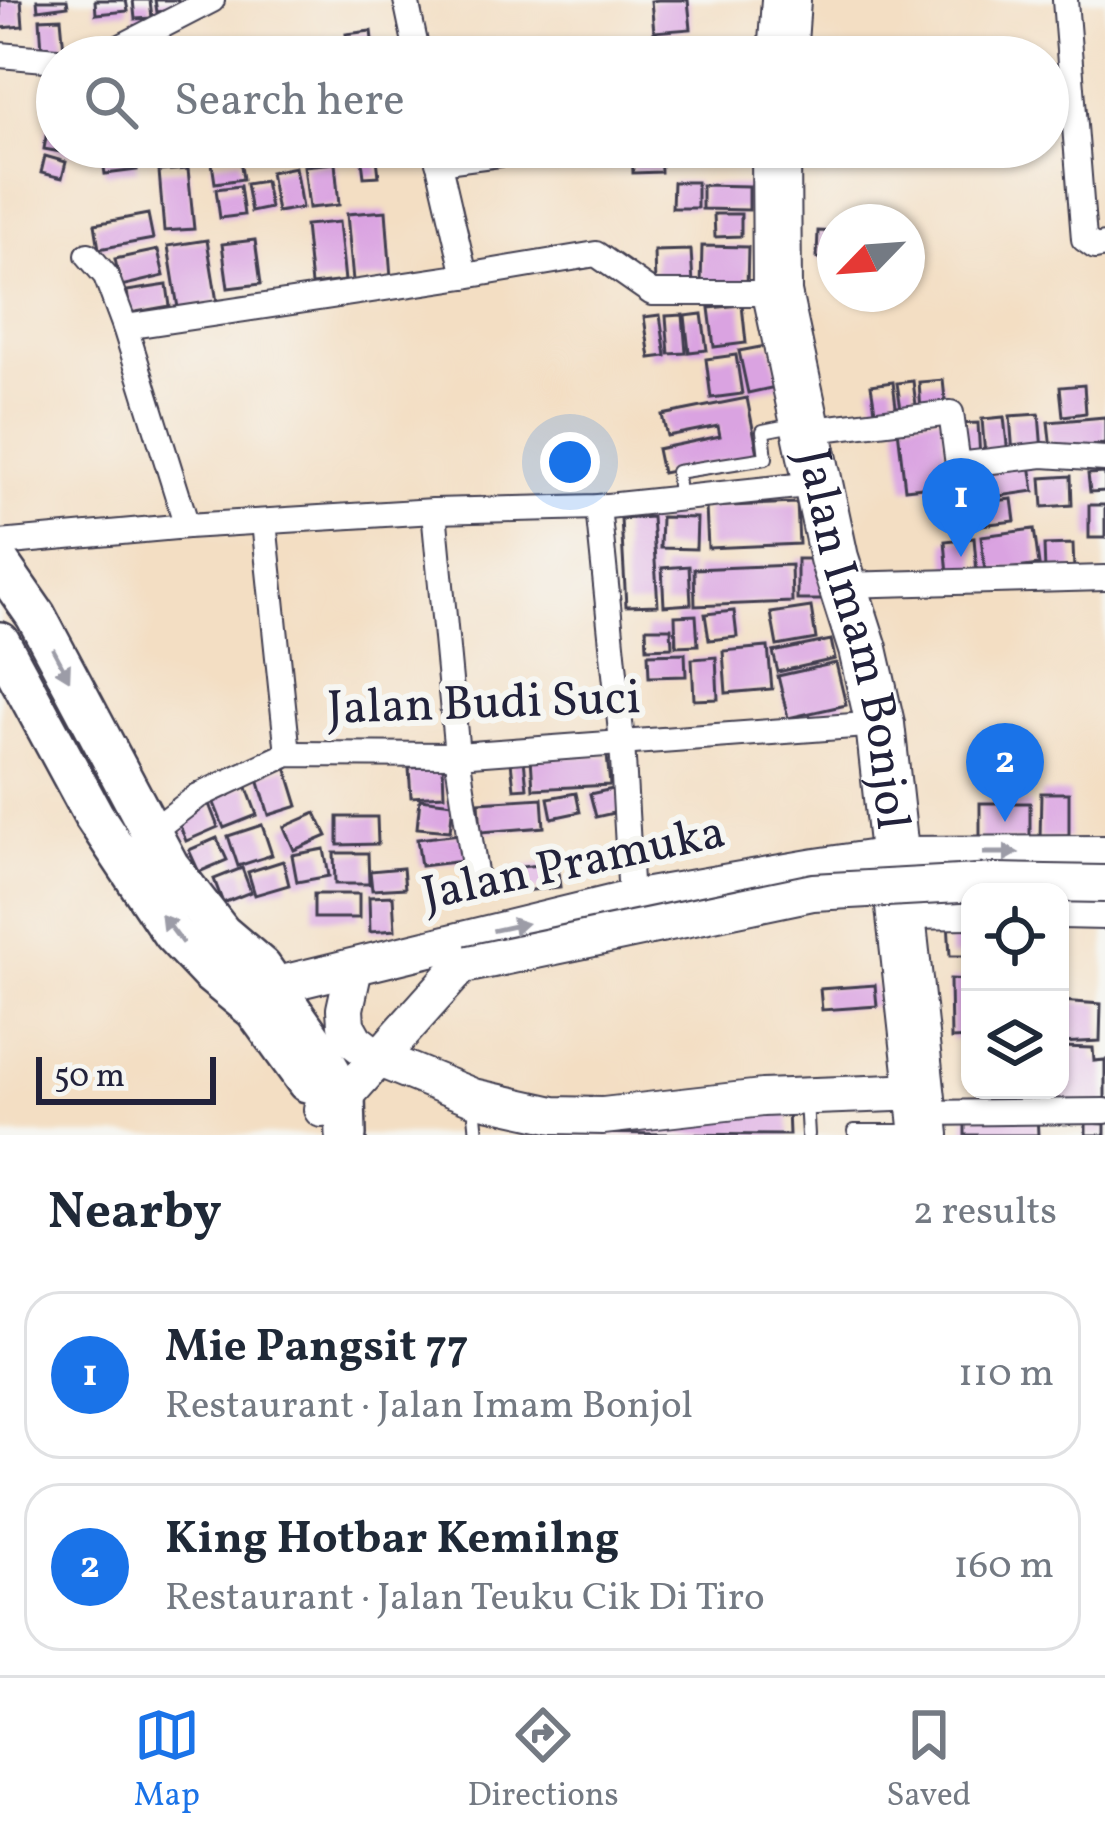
<!DOCTYPE html>
<html lang="en">
<head>
<meta charset="utf-8">
<style>
	:root { --surface:#fff; --page:#f2f2f3; --text:#1f2937; --muted:#747a83; --line:#e0e1e3; --accent:#1a73e8 }
	body { margin:0; font-family:Vollkorn,serif; background:var(--page); color:var(--text) }
	.controls { position:absolute; right:36px; bottom:36px; display:grid; overflow:hidden; border-radius:24px; box-shadow:0 3px 9px #0004 }
	.controls button { width:108px; height:108px; display:grid; place-items:center; padding:0; border:0; border-bottom:3px solid var(--line); background:var(--surface); color:var(--text); font:60px sans-serif }
	.compass { position:absolute; left:817px; top:204px; width:108px; height:108px; border-radius:50%; background:var(--surface); box-shadow:0 3px 9px #0004; rotate:245deg }
	.scale { position:absolute; left:36px; bottom:30px; width:180px; box-sizing:border-box; padding-left:12px; border:6px solid #22223b; border-top:0; font-size:33px; line-height:42px; white-space:nowrap; color:#22223b; -webkit-text-stroke:9px #f6f6f2; paint-order:stroke }
	.you { position:absolute; left:570px; top:462px; width:42px; height:42px; margin:-30px; border:9px solid #fff; border-radius:50%; background:#1a73e8; box-shadow:0 0 0 18px #1a73e833 }
	.badge { display:grid; place-items:center; width:78px; height:78px; border-radius:50%; background:var(--accent); color:#fff; font-size:39px; font-weight:700 }
	.pin { position:absolute; translate:-50% -99px; filter:drop-shadow(0 3px 6px #0008) }
	.pin::after { content:''; position:absolute; top:63px; width:42px; height:36px; background:inherit; clip-path:polygon(0 0,100% 0,50% 100%) }
	.list { margin:0; padding:0; list-style:none }
	h2 { display:flex; justify-content:space-between; align-items:center; height:156px; margin:0; padding:0 48px; font-size:51px }
	h2 small { font-size:39px; font-weight:400; color:var(--muted) }
	.list li { display:grid; grid-template-columns:78px 1fr auto; gap:36px; align-items:center; box-sizing:border-box; height:168px; margin:0 24px 24px; padding:0 24px; border:3px solid var(--line); border-radius:36px }
	.list b { display:block; font-size:45px; white-space:nowrap }
	.list p { margin:0; font-size:39px; white-space:nowrap; color:var(--muted) }
	.list em { font-size:39px; font-style:normal; color:var(--muted) }
	.icon { flex:none; width:66px; height:66px; fill:none; stroke:currentColor; stroke-width:2; stroke-linecap:round; stroke-linejoin:round }
	.map { position:relative; flex:none; width:1105px; height:1135px; overflow:hidden }
	.search { position:absolute; background:var(--surface); box-shadow:0 3px 9px #0004; left:36px; right:36px; top:36px; height:132px; display:flex; align-items:center; gap:30px; box-sizing:border-box; padding:0 42px; border-radius:66px; color:var(--muted); font-size:45px }
	.sheet { height:540px; background:var(--surface) }
	nav { display:flex; justify-content:space-around; align-items:center; box-sizing:border-box; height:168px; border-top:3px solid var(--line); background:var(--surface); font-size:33px; color:var(--muted) }
	nav a { display:grid; justify-items:center; gap:6px }
	nav .on { color:var(--accent) }
	.map>svg:first-child { display:block }
	.building { fill:#daa3e1 }
	.lines { fill:none; stroke-linecap:round; stroke-linejoin:round }
	.lane-casing { stroke:#413e4f; stroke-width:16 }
	.street-casing { stroke:#413e4f; stroke-width:28 }
	.secondary-casing { stroke:#413e4f; stroke-width:40 }
	.primary-casing { stroke:#413e4f; stroke-width:44 }
	.highway-casing { stroke:#413e4f; stroke-width:52 }
	.lane { stroke:#fff; stroke-width:12 }
	.street { stroke:#fff; stroke-width:24 }
	.secondary { stroke:#fff; stroke-width:36 }
	.primary { stroke:#fff; stroke-width:39 }
	.highway { stroke:#fff; stroke-width:48 }
	.secondary-bridge-casing { stroke:#413e4f; stroke-width:40; stroke-linecap:butt }
	.secondary-bridge { stroke:#fff; stroke-width:36 }
	.oneway { fill:#9c9ca7 }
	.labels { text-anchor:middle; dominant-baseline:central; stroke-width:12; stroke-linejoin:round; paint-order:stroke }
	.street-label { font-size:48px; fill:#22223b; stroke:#f6f6f2 }
</style>
</head>
<body>
<div class="map">
<svg width="1105" height="1135" viewBox="0 0 1105 1135">
	<rect width="100%" height="100%" fill="#f6f6f2"/>
	<filter id="ink" filterUnits="userSpaceOnUse"><feTurbulence type="fractalNoise" baseFrequency=".00833" numOctaves="2"/><feDisplacementMap in="SourceGraphic" scale="24" xChannelSelector="R" yChannelSelector="G"/><feConvolveMatrix kernelMatrix="1 2 1 2 8 2 1 2 1" color-interpolation-filters="sRGB"/></filter>
	<filter id="wash" filterUnits="userSpaceOnUse"><feTurbulence type="fractalNoise" baseFrequency=".004" numOctaves="4" result="noise"/><feDisplacementMap in="SourceGraphic" scale="48" xChannelSelector="R" yChannelSelector="G"/><feGaussianBlur stdDeviation="2.7" result="paint"/><feColorMatrix in="noise" values="0 0 0 0 0 0 0 0 0 0 0 0 0 0 0 0 0 1.4 0 .05"/><feComposite in="paint" operator="in"/></filter>
	<g filter="url(#wash)">
		<rect width="100%" height="100%" fill="#f3dec3"/>
		<g id="blocks">
			<!-- building -->
			<g class="building">
				<polygon points="0,0 21,0 23,26 0,28"/>
				<polygon points="37,0 67,0 68,6 38,10"/>
				<polygon points="95,0 126,0 128,11 96,14"/>
				<polygon points="133,0 150,0 152,18 135,19"/>
				<polygon points="155,0 178,0 179,9 157,12"/>
				<polygon points="658,0 688,0 691,29 654,32 651,1"/>
				<polygon points="61,18 64,50 42,51 40,19"/>
				<polygon points="371,31 374,57 349,57 346,34"/>
				<polygon points="692,38 694,57 669,57 667,39"/>
				<polygon points="257,49 259,57 230,57 229,53"/>
				<polygon points="50,113 57,114 57,147 74,147 72,154 44,149"/>
				<polygon points="101,147 134,147 137,170 105,174"/>
				<polygon points="159,147 200,147 200,149 160,157"/>
				<polygon points="632,147 660,147 661,172 633,173"/>
				<polygon points="669,147 691,147 692,160 670,161"/>
				<polygon points="699,147 749,147 750,157 700,159"/>
				<polygon points="376,150 379,176 364,177 361,152"/>
				<polygon points="45,156 66,162 62,178 41,173"/>
				<polygon points="240,159 243,179 215,183 212,163"/>
				<polygon points="335,163 339,205 309,208 304,166"/>
				<polygon points="295,167 302,208 277,212 270,172"/>
				<polygon points="188,169 194,229 164,231 159,171"/>
				<polygon points="265,181 270,208 251,212 246,184"/>
				<polygon points="673,182 697,182 697,208 672,208"/>
				<polygon points="702,185 749,186 749,210 702,209"/>
				<polygon points="240,186 244,215 220,218 216,189"/>
				<polygon points="386,211 391,278 353,281 347,214"/>
				<polygon points="148,214 153,239 99,249 95,224"/>
				<polygon points="714,214 741,214 741,236 715,237"/>
				<polygon points="339,222 345,281 311,285 305,225"/>
				<polygon points="818,231 835,232 835,259 817,258"/>
				<polygon points="207,240 217,302 178,308 168,246"/>
				<polygon points="255,240 261,284 228,288 222,244"/>
				<polygon points="702,246 748,247 747,287 701,286"/>
				<polygon points="158,250 164,276 121,286 115,259"/>
				<polygon points="691,250 693,284 655,286 654,251"/>
				<polygon points="167,285 170,306 130,313 127,291"/>
				<polygon points="742,305 746,343 714,347 709,308"/>
				<polygon points="702,314 707,350 689,352 685,316"/>
				<polygon points="660,315 666,356 650,358 644,317"/>
				<polygon points="683,315 686,353 669,354 666,316"/>
				<polygon points="771,345 780,386 748,393 739,351"/>
				<polygon points="736,355 742,394 711,398 706,359"/>
				<polygon points="943,380 946,409 921,411 919,382"/>
				<polygon points="913,381 917,413 902,415 897,383"/>
				<polygon points="893,382 897,414 876,417 871,385"/>
				<polygon points="1084,385 1086,413 1063,416 1060,387"/>
				<polygon points="747,398 758,454 662,473 657,449 720,436 718,426 667,436 662,415"/>
				<polygon points="1039,414 1042,451 1013,454 1010,416"/>
				<polygon points="941,416 949,484 905,489 897,421"/>
				<polygon points="1004,417 1008,454 985,456 982,419"/>
				<polygon points="1105,417 1105,444 1051,449 1048,422"/>
				<polygon points="978,423 980,459 957,459 956,424"/>
				<polygon points="1029,458 1034,491 985,498 980,466"/>
				<polygon points="1105,473 1105,491 1090,492 1088,474"/>
				<polygon points="1071,476 1072,505 1043,507 1041,478"/>
				<polygon points="1012,499 1015,521 980,525 977,503"/>
				<polygon points="797,503 799,544 708,548 706,507"/>
				<rect x="1089" y="505" width="16" height="33"/>
				<polygon points="652,517 658,605 626,606 621,519"/>
				<polygon points="661,517 697,518 696,549 660,548"/>
				<polygon points="1034,529 1039,565 985,572 981,536"/>
				<polygon points="974,538 977,573 948,575 945,541"/>
				<polygon points="1073,544 1074,571 1045,572 1044,545"/>
				<rect x="797" y="559" width="25" height="41"/>
				<polygon points="791,565 792,602 695,606 694,569"/>
				<polygon points="689,566 691,604 664,606 662,568"/>
				<polygon points="811,607 816,639 777,646 771,613"/>
				<polygon points="734,611 737,637 709,640 705,614"/>
				<polygon points="696,615 698,645 676,646 675,616"/>
				<polygon points="646,628 671,628 672,647 647,648"/>
				<polygon points="831,640 835,659 778,672 773,652"/>
				<polygon points="768,647 772,689 726,693 723,651"/>
				<polygon points="685,653 686,676 649,677 648,654"/>
				<polygon points="716,657 718,699 694,700 692,659"/>
				<polygon points="836,663 846,705 788,718 778,676"/>
				<polygon points="607,756 610,785 533,789 531,757"/>
				<polygon points="524,760 527,788 514,789 511,762"/>
				<polygon points="443,766 444,795 411,797 409,768"/>
				<polygon points="286,767 298,806 269,815 257,776"/>
				<polygon points="246,785 257,815 224,828 212,798"/>
				<polygon points="617,788 622,811 596,817 590,794"/>
				<polygon points="576,793 580,812 552,818 548,798"/>
				<polygon points="1041,793 1069,793 1069,838 1040,839"/>
				<polygon points="542,798 544,827 481,832 479,802"/>
				<polygon points="420,799 453,803 450,831 417,828"/>
				<rect x="980" y="803" width="50" height="38"/>
				<polygon points="209,804 218,827 186,841 177,818"/>
				<polygon points="316,813 327,836 294,850 284,827"/>
				<polygon points="338,817 377,817 378,844 338,845"/>
				<polygon points="262,825 272,855 238,866 228,836"/>
				<polygon points="469,833 472,860 421,866 417,839"/>
				<polygon points="217,838 227,860 199,872 189,850"/>
				<polygon points="324,849 329,876 297,882 292,855"/>
				<polygon points="334,853 368,853 369,884 335,884"/>
				<polygon points="283,861 289,885 255,895 248,872"/>
				<polygon points="557,863 560,887 514,892 512,868"/>
				<polygon points="242,868 251,892 223,903 214,879"/>
				<polygon points="403,868 405,888 372,890 370,871"/>
				<rect x="314" y="894" width="45" height="24"/>
				<polygon points="393,896 395,930 370,932 369,897"/>
				<polygon points="970,920 970,956 950,956 948,921"/>
				<polygon points="950,979 970,980 970,1038 951,1039"/>
				<polygon points="875,985 877,1006 822,1010 820,989"/>
				<polygon points="1060,1001 1101,1004 1100,1041 1060,1043"/>
				<polygon points="1060,1047 1093,1048 1094,1061 1105,1060 1105,1105 1042,1105 1042,1090 1060,1090"/>
				<polygon points="788,1109 789,1135 565,1133"/>
				<polygon points="1037,1114 1038,1135 965,1135 965,1116"/>
				<polygon points="1086,1123 1105,1124 1105,1135 1086,1135"/>
			</g>
		</g>
	</g>
	<g filter="url(#ink)">
		<use href="#blocks" fill-opacity="0" stroke="#413e4f" stroke-width="3"/>
		<g class="lines">
			<!-- lane casing -->
			<g class="lane-casing">
				<g id="lane">
					<polyline points="679,499 677,472 766,458 763,431 798,424"/>
					<polyline points="806,1100 808,1135"/>
					<polyline points="474,1104 477,1135"/>
					<polyline points="854,1131 913,1131"/>
				</g>
			</g>
			<!-- street casing -->
			<g class="street-casing">
				<g id="street">
					<polyline points="406,0 418,57"/>
					<polyline points="1065,0 1084,239 1095,247 1105,245"/>
					<polyline points="0,55 57,60"/>
					<polyline points="85,57 111,52 212,0"/>
					<polyline points="438,162 554,147"/>
					<polyline points="88,255 106,276 125,327"/>
					<polyline points="465,276 596,254 652,293 777,293"/>
					<polyline points="806,431 951,413 958,465 1043,455 1105,459"/>
					<polyline points="598,507 622,742 631,899"/>
					<polyline points="434,511 457,755 475,872"/>
					<polyline points="264,522 288,754"/>
					<polyline points="187,526 125,327 465,276 435,147"/>
					<polyline points="0,543 187,526 434,511 598,507 816,484"/>
					<polyline points="842,585 1105,578"/>
					<polyline points="142,839 198,796 288,754 457,755 880,724"/>
					<polyline points="922,1113 1105,1111"/>
				</g>
			</g>
			<!-- secondary casing -->
			<g class="secondary-casing">
				<g id="secondary">
					<polyline points="1060,910 1105,911"/>
					<polyline points="903,911 970,910"/>
					<polyline points="354,968 345,1009 346,1025 355,1041 377,1058 473,1097 554,1115 603,1116 762,1098 921,1092"/>
					<polyline points="274,986 631,899 816,867 897,855 1105,854"/>
					<polyline points="322,1109 345,1096 462,965"/>
				</g>
			</g>
			<!-- primary casing -->
			<g class="primary-casing">
				<g id="primary">
					<polyline points="0,564 36,616 169,866 221,933 261,967 313,1041 345,1096 346,1135"/>
					<polyline points="0,642 94,816 172,933 210,973 255,1010 307,1082"/>
				</g>
			</g>
			<!-- highway casing -->
			<g class="highway-casing">
				<g id="highway">
					<polyline points="782,57 786,0"/>
					<path id="s1" d="M776,147L777,293L834,558L863,649L880,724L925,1135"/>
				</g>
			</g>
			<!-- lane -->
			<use href="#lane" class="lane"/>
			<!-- street -->
			<use href="#street" class="street"/>
			<!-- secondary -->
			<use href="#secondary" class="secondary"/>
			<!-- primary -->
			<use href="#primary" class="primary"/>
			<!-- highway -->
			<use href="#highway" class="highway"/>
			<!-- secondary-bridge casing -->
			<g class="secondary-bridge-casing">
				<polyline id="secondary-bridge" points="469,964 813,892 996,882 1105,884"/>
			</g>
			<!-- secondary-bridge -->
			<use href="#secondary-bridge" class="secondary-bridge"/>
		</g>
		<!-- one-way arrows -->
		<defs><path id="oneway-solid" d="M-6-.8H1V-3.2L6.5 0L1 3.2V.8H-6Z" transform="scale(3)"/></defs>
		<g class="oneway">
			<use href="#oneway-solid" transform="translate(61 664) rotate(62)"/>
			<use href="#oneway-solid" transform="translate(1001 853)"/>
			<use href="#oneway-solid" transform="translate(510 927) rotate(-12)"/>
			<use href="#oneway-solid" transform="translate(172 929) rotate(-127)"/>
		</g>
	</g>
	<g class="labels">
		<!-- street labels -->
		<g class="street-label">
			<text stroke="none"><textPath href="#s1" startOffset="501">Jalan Imam Bonjol</textPath></text>
			<text transform="translate(484 705) rotate(-2)">Jalan Budi Suci</text>
			<text transform="translate(574 865) rotate(-12)">Jalan Pramuka</text>
		</g>
	</g>
</svg>
<div class="controls">
<button><svg class="icon" aria-label="locate" viewBox="0 0 24 24"><circle cx="12" cy="12" r="6"/><path d="M12 2v4M12 18v4M2 12h4M18 12h4"/></svg></button>
<button><svg class="icon" aria-label="layers" viewBox="0 0 24 24"><path d="M12 4l9 5-9 5-9-5zM3 14l9 5 9-5"/></svg></button>
</div>
<svg class="compass" viewBox="-18 -18 36 36"><path d="M0-13l5 13h-10z" fill="#e53935"/><path d="M0 13l5-13h-10z" fill="#747a83"/></svg>
<div class="scale">50 m</div>
<div class="you"></div>
<div class="pin badge" style="left:961px;top:557px">1</div>
<div class="pin badge" style="left:1005px;top:822px">2</div>
<div class="search"><svg class="icon" aria-label="search" viewBox="0 0 24 24"><circle cx="10" cy="10" r="6"/><path d="M15 15l6 6"/></svg>Search here</div>
</div>
<section class="sheet">
<h2>Nearby<small>2 results</small></h2>
<ul class="list">
<li><span class="badge">1</span><div><b>Mie Pangsit 77</b><p>Restaurant · Jalan Imam Bonjol</p></div><em>110 m</em></li>
<li><span class="badge">2</span><div><b>King Hotbar Kemilng</b><p>Restaurant · Jalan Teuku Cik Di Tiro</p></div><em>160 m</em></li>
</ul>
</section>
<nav>
<a class="on"><svg class="icon" aria-label="map" viewBox="0 0 24 24"><path d="M3 6l6-2 6 2 6-2v14l-6 2-6-2-6 2zM9 4v14M15 6v14"/></svg>Map</a>
<a><svg class="icon" aria-label="directions" viewBox="0 0 24 24"><path d="M12 3l9 9-9 9-9-9zM9 14v-3h6M13 9l2 2-2 2"/></svg>Directions</a>
<a><svg class="icon" aria-label="saved" viewBox="0 0 24 24"><path d="M7 4h10v16l-5-4-5 4z"/></svg>Saved</a>
</nav>
</body>
</html>
